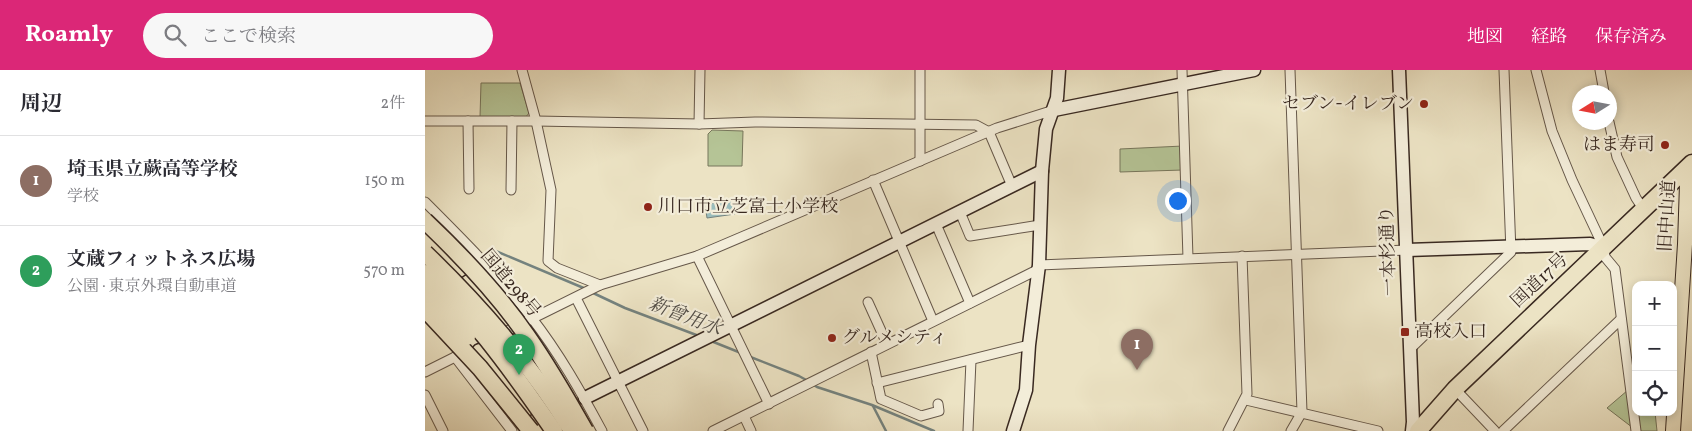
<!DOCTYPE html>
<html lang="ja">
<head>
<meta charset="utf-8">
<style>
	:root { --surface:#fff; --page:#f7f7f7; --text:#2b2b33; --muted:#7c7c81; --line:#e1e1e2; --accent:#db2777 }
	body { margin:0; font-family:Vollkorn,"Noto Serif JP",serif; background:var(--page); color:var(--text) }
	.controls { position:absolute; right:15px; bottom:15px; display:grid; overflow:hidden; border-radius:10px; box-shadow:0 2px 8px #0003 }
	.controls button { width:45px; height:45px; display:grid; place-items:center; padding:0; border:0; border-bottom:1px solid var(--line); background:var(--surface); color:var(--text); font:25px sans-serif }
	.compass { position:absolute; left:1147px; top:15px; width:45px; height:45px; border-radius:50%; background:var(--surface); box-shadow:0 2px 8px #0003; rotate:259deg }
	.you { position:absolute; left:752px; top:130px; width:18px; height:18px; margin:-12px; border:4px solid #fff; border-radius:50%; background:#1a73e8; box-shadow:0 0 0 8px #1a73e833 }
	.badge { display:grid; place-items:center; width:32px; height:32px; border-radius:50%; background:var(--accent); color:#fff; font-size:16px; font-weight:700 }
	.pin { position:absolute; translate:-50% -41px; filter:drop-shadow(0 1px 2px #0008) }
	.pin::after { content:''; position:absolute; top:26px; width:18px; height:15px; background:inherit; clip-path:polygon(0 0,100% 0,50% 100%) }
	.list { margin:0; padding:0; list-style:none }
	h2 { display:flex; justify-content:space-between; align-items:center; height:65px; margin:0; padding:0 20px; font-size:21px }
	h2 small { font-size:16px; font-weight:400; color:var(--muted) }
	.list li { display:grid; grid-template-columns:32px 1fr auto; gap:15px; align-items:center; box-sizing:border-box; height:90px; padding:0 20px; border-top:1px solid var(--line) }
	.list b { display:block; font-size:19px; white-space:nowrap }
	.list p { margin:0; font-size:16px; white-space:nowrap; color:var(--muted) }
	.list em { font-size:16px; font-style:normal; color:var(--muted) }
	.icon { flex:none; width:28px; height:28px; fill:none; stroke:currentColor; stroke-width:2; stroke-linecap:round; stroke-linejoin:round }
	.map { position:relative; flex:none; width:1267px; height:361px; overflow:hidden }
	header { display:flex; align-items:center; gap:30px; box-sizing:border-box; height:70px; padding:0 25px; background:var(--accent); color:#fff }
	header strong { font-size:24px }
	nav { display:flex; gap:28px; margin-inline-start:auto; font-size:18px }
	.search { width:350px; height:45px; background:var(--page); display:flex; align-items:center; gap:12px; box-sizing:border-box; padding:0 18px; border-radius:28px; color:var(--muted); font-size:19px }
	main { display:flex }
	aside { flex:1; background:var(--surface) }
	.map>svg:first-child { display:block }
	.green { fill:#b5c496; stroke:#77765c }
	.water { fill:#9bbdbc; stroke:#74827e }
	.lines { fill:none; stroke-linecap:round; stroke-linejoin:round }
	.stream { stroke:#74827e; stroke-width:2.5 }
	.street-casing { stroke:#66584a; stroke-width:11 }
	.secondary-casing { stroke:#392921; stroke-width:15 }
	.primary-casing { stroke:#392921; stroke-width:16 }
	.highway-casing { stroke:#392921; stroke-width:19 }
	.street { stroke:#f3edd9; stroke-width:9 }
	.secondary { stroke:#f3edd9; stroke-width:12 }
	.primary { stroke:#ece3c4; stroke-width:14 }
	.highway { stroke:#ece3c4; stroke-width:16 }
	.highway-bridge-casing { stroke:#392921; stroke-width:19; stroke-linecap:butt }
	.highway-bridge { stroke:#ece3c4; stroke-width:16 }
	.poi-dot { fill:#8f2418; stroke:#f3edd9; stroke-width:2 }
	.labels { text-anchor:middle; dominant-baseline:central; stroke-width:4.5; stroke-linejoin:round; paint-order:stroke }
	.poi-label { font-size:18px; fill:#392921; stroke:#f3edd9; text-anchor:start }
	.street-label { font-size:18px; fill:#392921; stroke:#f3edd9 }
	.water-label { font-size:19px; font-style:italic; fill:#524e48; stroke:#f3edd9 }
</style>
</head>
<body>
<header>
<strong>Roamly</strong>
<div class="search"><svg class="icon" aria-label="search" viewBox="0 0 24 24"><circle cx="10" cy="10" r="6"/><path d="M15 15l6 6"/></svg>ここで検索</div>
<nav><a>地図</a><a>経路</a><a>保存済み</a></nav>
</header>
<main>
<aside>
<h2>周辺<small>2件</small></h2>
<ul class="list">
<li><span class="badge" style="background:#8d6e63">1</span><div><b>埼玉県立蕨高等学校</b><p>学校</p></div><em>150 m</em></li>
<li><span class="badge" style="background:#2e9e5b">2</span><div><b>文蔵フィットネス広場</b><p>公園 · 東京外環自動車道</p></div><em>570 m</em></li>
</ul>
</aside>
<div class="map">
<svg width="1267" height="361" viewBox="0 0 1267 361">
	<rect width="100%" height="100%" fill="#ece3c4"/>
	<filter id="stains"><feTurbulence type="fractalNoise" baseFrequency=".004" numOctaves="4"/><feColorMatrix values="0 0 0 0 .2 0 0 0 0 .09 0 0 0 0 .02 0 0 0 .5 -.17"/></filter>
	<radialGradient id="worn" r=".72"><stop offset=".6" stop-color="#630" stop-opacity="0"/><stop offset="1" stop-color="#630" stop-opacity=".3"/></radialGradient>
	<!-- green -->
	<g class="green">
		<polygon points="56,13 95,13 104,43 100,48 55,47"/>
		<polygon points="287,60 318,61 317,96 283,96 283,64"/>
		<polygon points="758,76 758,100 695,102 695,79"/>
		<polygon points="1211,319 1211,342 1230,342 1232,361 1212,361 1182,338 1203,320"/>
	</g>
	<!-- water -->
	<polygon class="water" points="309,130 310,144 282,148 280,134"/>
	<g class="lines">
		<!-- stream -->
		<g class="stream">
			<polyline points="66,179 161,219"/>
			<polyline points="166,222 200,238 274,266"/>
			<polyline points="286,271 316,283"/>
			<polyline points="323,286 374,306 383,311"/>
			<polyline points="387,314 392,317 447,335 509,361"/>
			<polyline points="448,336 461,361"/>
		</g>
		<!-- street casing -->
		<g class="street-casing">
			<g id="street">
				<polyline points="97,0 111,51 126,120 123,191 132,198 175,215"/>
				<polyline points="495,0 495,91"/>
				<polyline points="757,0 763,188"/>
				<polyline points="865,0 877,342 866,361"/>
				<polyline points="1111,0 1127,61 1147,110 1179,178 1180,187 1190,199 1211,361"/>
				<polyline points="1175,0 1179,22"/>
				<polyline points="0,51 111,51 274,54 330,52 551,55 564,62 587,116"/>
				<polyline points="43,51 44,119"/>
				<polyline points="1184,52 1192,87 1211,128 1219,140"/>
				<polyline points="274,54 275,0"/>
				<polyline points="448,110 508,251"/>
				<polyline points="86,120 87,51"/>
				<path d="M0,132C37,169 74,206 106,247C134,283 156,322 177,361"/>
				<polyline points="535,142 545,166 615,155"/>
				<polyline points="511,154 545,233"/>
				<polyline points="272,186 344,334"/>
				<polyline points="614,195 982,180"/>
				<polyline points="151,228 218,361"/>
				<polyline points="443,232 462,274"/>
				<polyline points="74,265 175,215 272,186 572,58 629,40"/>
				<polyline points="985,279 1086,182 1079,0"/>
				<polyline points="446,282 456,329 496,346 514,341 513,334"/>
				<polyline points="30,287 87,361"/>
				<polyline points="0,302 42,281"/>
				<polyline points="452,313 604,275"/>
				<polyline points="1030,319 1070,361"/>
				<polyline points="0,325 18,361"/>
				<polyline points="821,330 953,361"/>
				<polyline points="319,346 326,361"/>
				<polyline points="288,361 614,199"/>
				<polyline points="543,361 546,290"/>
				<polyline points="803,361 822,324 817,186"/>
				<polyline points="1078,361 1196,249"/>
			</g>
		</g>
		<!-- secondary casing -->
		<g class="secondary-casing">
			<g id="secondary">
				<polyline points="974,0 988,352 987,361"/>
				<polyline points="629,40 829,0"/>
				<polyline points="982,180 1165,174 1179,178"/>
				<polyline points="160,328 617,101"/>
				<polyline points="588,361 601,320 604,275 614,195 617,101 621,59 632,28 634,0"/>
			</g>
		</g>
		<!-- primary casing -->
		<g class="primary-casing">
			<polyline id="primary" points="1248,361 1260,174 1262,114 1265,95"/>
		</g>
		<!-- highway casing -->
		<g class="highway-casing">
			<g id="highway">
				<polyline points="0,167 34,199"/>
				<polyline points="55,282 86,324 98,342"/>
				<polyline points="993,361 1030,319 1267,93"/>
			</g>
		</g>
		<!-- street -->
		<use href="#street" class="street"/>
		<!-- secondary -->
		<use href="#secondary" class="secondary"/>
		<!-- primary -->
		<use href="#primary" class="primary"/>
		<!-- highway -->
		<use href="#highway" class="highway"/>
		<!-- highway-bridge casing -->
		<g class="highway-bridge-casing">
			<g id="highway-bridge">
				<path d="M0,151C37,186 73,224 102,266C123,296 142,329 160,361"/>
				<path d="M0,183C55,236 107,296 147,361"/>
				<path d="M0,203C21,224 42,245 61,268C85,298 107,329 129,361"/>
				<polyline points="0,221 42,267"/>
				<polyline points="0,239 55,298 106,361"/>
			</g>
		</g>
		<!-- highway-bridge -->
		<use href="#highway-bridge" class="highway-bridge"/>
	</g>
	<!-- markers -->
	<g class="poi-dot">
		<circle cx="999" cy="34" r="5"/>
		<circle cx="1240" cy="75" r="5"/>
		<circle cx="223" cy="137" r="5"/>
		<rect x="975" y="257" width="10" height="10" rx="2.5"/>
		<circle cx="407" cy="268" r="5"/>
	</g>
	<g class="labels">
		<!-- poi labels -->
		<g class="poi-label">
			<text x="989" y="34" text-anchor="end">セブン-イレブン</text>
			<text x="1230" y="75" text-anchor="end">はま寿司</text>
			<text x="233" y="137">川口市立芝富士小学校</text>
			<text x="990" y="262">高校入口</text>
			<text x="417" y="268">グルメシティ</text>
		</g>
		<!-- street labels -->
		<g class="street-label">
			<text transform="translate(1243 146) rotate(-87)">旧中山道</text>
			<text transform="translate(964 181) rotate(-92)">一本杉通り</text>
			<text transform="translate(1115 211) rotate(-43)">国道17号</text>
			<text transform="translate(85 214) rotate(50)">国道298号</text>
		</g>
		<!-- water labels -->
		<g class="water-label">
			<text transform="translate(260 247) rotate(21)">新曾用水</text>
		</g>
	</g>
	<rect width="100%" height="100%" filter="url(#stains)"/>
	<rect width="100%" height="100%" fill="url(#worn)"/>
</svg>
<div class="controls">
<button>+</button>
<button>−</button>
<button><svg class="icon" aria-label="locate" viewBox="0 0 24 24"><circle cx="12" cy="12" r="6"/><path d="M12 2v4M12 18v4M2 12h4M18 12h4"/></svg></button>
</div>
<svg class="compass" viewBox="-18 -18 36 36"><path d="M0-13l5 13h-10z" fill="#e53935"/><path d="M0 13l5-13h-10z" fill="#7c7c81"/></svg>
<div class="you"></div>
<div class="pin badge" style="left:712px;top:300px;background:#8d6e63">1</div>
<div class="pin badge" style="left:94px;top:305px;background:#2e9e5b">2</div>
</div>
</main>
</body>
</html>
